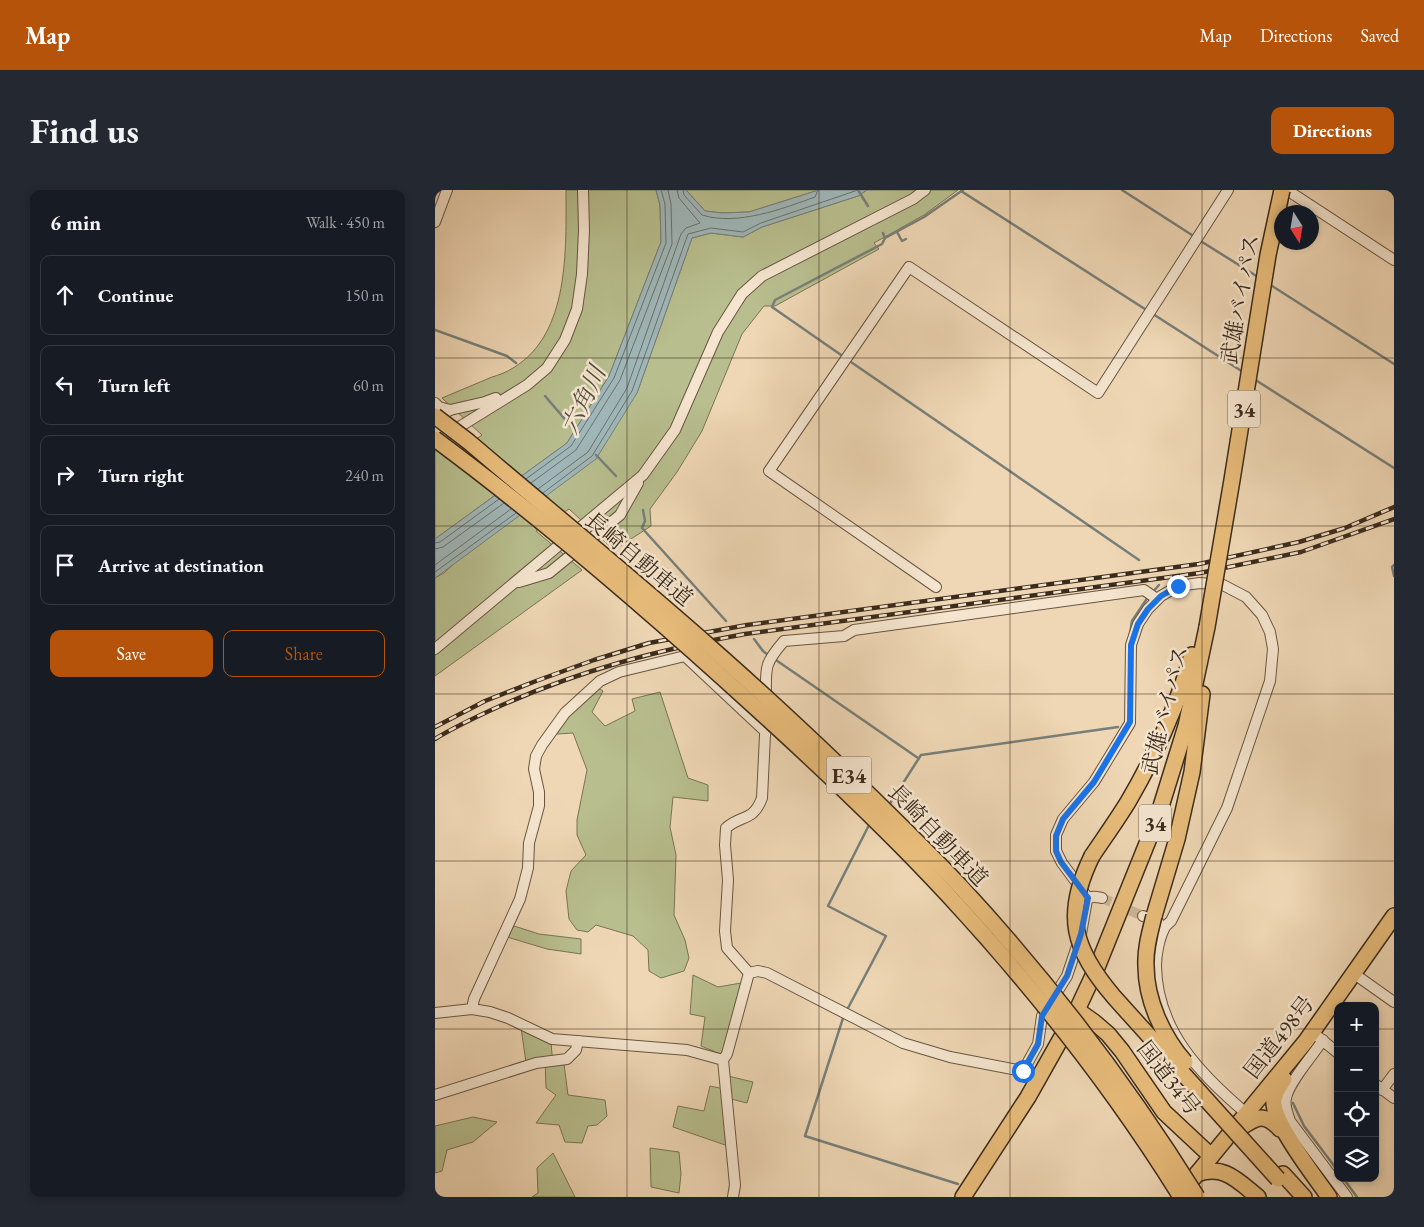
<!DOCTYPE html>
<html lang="en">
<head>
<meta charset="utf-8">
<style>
	:root { --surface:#171b24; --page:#242831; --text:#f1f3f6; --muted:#9ea1a6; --line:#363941; --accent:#b45309 }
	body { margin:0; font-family:"EB Garamond","Noto Serif JP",serif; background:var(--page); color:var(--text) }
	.controls { position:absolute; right:15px; bottom:15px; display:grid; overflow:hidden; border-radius:10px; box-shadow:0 2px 8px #0003 }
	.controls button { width:45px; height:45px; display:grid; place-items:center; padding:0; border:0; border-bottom:1px solid var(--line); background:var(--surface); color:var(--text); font:25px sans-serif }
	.compass { position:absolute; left:839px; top:15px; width:45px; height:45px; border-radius:50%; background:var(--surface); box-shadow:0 2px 8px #0003; rotate:169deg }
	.stop { position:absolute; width:15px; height:15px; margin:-11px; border:4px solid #1a73e8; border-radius:50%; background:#fff }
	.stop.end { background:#1a73e8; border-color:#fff; box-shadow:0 1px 5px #0008 }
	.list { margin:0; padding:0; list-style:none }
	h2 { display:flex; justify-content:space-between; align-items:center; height:65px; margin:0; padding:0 20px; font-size:21px }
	h2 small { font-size:16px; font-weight:400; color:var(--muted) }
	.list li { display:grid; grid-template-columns:32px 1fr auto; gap:15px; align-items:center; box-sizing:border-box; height:80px; margin:0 10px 10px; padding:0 10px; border:1px solid var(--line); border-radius:10px }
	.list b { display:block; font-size:19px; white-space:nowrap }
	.list em { font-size:16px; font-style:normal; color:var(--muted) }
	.actions { display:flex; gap:10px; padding:15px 20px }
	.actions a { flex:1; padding:11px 0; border:1px solid var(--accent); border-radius:10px; text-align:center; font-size:18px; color:var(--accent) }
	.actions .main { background:var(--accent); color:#fff }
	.icon { flex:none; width:28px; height:28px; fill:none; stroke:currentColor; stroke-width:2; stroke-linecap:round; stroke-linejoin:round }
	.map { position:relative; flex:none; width:959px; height:1007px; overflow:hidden; border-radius:10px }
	header { display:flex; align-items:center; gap:30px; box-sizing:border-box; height:70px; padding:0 25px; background:var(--accent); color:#fff }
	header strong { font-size:24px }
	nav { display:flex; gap:28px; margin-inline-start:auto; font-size:18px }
	.intro { display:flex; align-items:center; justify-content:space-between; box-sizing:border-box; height:120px; padding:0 30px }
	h1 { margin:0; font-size:35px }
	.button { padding:12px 22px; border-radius:10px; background:var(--accent); color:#fff; font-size:18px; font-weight:700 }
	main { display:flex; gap:30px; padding:0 30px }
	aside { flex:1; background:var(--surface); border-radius:10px; box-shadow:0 2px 8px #0003 }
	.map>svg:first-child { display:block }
	.green { fill:#b8be8e; stroke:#7a7455 }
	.water { fill:#9fb7b9; stroke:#777f7a }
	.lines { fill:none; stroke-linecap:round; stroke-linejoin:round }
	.shore { stroke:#6d716a; stroke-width:1 }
	.stream { stroke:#777f7a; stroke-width:2.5 }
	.minor-tunnel { stroke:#cbb596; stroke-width:10; stroke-dasharray:10 5; stroke-linecap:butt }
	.minor-casing { stroke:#685642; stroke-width:12 }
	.highway-casing { stroke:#3b2b1c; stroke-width:18 }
	.minor { stroke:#f5e5cf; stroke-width:10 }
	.highway { stroke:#e8bc7a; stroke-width:15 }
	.rail-casing { stroke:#3b2b1c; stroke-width:4.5 }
	.rail { stroke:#f5e5cf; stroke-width:2.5; stroke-dasharray:8; stroke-linecap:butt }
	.highway-bridge-casing { stroke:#3b2b1c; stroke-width:18; stroke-linecap:butt }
	.highway-bridge { stroke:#e8bc7a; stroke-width:15 }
	.route { stroke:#1a73e8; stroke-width:6 }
	.grid { fill:none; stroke:#3b2b1c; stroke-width:1; stroke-opacity:0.55 }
	.labels { text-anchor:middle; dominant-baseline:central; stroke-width:5; stroke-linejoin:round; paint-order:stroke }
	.shield { fill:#f5e5cf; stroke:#736352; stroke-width:1 }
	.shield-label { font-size:21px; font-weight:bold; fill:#3b2b1c }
	.street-label { font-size:22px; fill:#3b2b1c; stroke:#f5e5cf }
	.water-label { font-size:24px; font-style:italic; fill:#544e43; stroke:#f5e5cf }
</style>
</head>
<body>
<header>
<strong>Map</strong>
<nav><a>Map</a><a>Directions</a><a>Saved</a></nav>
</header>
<div class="intro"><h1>Find us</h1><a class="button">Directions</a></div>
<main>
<aside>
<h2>6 min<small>Walk · 450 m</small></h2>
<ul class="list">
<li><svg class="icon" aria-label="ahead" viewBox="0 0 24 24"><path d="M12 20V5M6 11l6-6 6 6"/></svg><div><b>Continue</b></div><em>150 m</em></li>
<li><svg class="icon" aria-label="left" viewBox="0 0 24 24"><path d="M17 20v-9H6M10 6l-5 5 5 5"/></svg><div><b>Turn left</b></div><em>60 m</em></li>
<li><svg class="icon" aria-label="right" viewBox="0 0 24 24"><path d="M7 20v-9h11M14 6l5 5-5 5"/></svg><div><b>Turn right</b></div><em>240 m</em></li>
<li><svg class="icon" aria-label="arrive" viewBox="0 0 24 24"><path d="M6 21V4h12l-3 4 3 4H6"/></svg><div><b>Arrive at destination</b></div></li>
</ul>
<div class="actions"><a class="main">Save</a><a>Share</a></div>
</aside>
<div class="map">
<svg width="959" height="1007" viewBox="0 0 959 1007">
	<rect width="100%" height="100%" fill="#efd7b5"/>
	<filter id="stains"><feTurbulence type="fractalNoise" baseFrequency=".004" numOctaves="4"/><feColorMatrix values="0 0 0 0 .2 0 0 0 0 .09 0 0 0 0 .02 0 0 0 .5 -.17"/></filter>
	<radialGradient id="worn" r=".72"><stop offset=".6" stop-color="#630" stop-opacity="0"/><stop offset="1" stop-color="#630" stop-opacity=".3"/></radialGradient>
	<!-- green -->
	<g class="green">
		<path d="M131,0H221L225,15L226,52L174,186L132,253L0,349V261L2,260L12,269L47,245L7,208C24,201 40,194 57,187C64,185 72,182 78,178C135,144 131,59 131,0Z"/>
		<polygon points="251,0 384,0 314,22 287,23 270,21"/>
		<polygon points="432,0 523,0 489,25 439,53 444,59 340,116 329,116 307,144 267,241 242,282 215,319 216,336 179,360 134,319 101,341 147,380 0,486 0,388 9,383 202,203 257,48 276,43 308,47 327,37 423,6"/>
		<polygon points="162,497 168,501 157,522 170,536 200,521 197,509 225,502 253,588 273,595 273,611 238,607 235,637 241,665 239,725 250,750 254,768 249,781 226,788 214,781 213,760 198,746 161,735 153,742 142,740 134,729 131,701 136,681 151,665 142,645 142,630 152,580 138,543 122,544 134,523"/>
		<polygon points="79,736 104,744 146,749 146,764 112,759 72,747"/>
		<polygon points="258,785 283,797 306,793 288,865 266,856 270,827 255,824"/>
		<polygon points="86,838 116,853 118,874 129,874 133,905 170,910 172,926 162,935 153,936 147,953 130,952 124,935 101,933 121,905 111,898 110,869 91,872"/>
		<polygon points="293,886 318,892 312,913 288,907 293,956 238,937 243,916 269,921 275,896 294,900"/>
		<polygon points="38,927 62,932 38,952 12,960 7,981 0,983 0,936"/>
		<polygon points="215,958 244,962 246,984 244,1003 216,997"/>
		<polygon points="118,963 140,1007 97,1007 103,1003 102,978"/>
	</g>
	<!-- water -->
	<polygon class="water" points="221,0 251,0 270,21 287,23 314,22 384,0 432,0 423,6 327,37 308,47 276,43 257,48 202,203 161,269 0,388 0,349 132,253 174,186 226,52 225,15"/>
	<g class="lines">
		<!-- shore -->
		<g class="shore">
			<path d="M248,0L249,5L267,25C302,36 347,19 380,7L383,0"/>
			<polyline points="91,289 136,256 179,188 231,53 230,14 226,0"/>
			<polyline points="96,293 141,260 185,190 237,54 236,14 233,0"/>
			<polyline points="103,299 153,262 192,198 246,44 251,38 265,33 244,8 242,0"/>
			<polyline points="108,303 157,266 197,201 253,44 276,38 308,42 326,33 423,0"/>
			<polyline points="0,353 5,352 64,309"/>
			<polyline points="0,359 8,357 69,313"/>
			<polyline points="0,375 76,319"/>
			<polyline points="0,382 81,323"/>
		</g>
		<!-- stream -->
		<g class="stream">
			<polyline points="423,0 433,16"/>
			<polyline points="687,0 760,47"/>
			<polyline points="526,1 713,121"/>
			<polyline points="462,42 467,51 471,49"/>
			<polyline points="448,43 450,48 489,27 528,0"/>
			<polyline points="764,50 823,87"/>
			<polyline points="834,94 959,174"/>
			<polyline points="718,124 808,182"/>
			<polyline points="0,140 72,166 81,173"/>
			<polyline points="409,167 337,117 340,110 447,54 450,48"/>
			<polyline points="413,170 704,370"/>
			<polyline points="819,189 959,278"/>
			<polyline points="110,206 141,242"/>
			<polyline points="161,265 181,286"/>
			<polyline points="208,320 210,331 207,338 291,431"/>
			<polyline points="959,375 957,377 959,386"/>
			<polyline points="717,403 724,395"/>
			<polyline points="695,444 697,431 713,407"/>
			<polyline points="319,449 328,461 333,465"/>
			<polyline points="338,468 483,568"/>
			<polyline points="454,615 486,565 683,537"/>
			<polyline points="412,820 451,746 393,716 433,637 436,633"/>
			<polyline points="409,825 370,946 523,994"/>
			<polyline points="858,913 869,936 903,981"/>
			<polyline points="908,988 922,1007"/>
		</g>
		<!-- minor-tunnel -->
		<polyline class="minor-tunnel" points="667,708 708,726"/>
		<!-- minor casing -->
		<g class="minor-casing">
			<g id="minor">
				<polyline points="852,0 959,70"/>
				<polyline points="0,32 12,0"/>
				<polyline points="0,213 4,217 15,220"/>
				<polyline points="0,229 15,220 50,212 61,208"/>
				<polyline points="0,252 92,195 112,178 130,150 142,119 147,84 149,40 148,0"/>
				<polyline points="84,392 114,383 185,325 203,293"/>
				<polyline points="501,397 334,281 474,77 663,203 793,0"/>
				<polyline points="0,459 208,285 240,240 283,142 307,104 327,86 478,9 490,0"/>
				<path d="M331,509C331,478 328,475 349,451L409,446L419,440L709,400L722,409"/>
				<path d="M653,708L627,673L621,661V645L628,629L659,592L695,533L696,455L703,434L713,419L726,406L743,396L765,393L788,395L811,407L827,425L835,442L838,459L835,491L792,618L736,731C734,733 730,736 729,739C724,749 721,765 721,776C722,841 766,885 812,924"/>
				<polyline points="708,726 724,733"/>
				<path d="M314,783L292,758L290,741L293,690L290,655L291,638C307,624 318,632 327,608L331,524"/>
				<path d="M314,783L323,781L332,783L468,853L515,867L588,881L603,854L607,826L632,786L646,744L652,710C656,705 662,707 667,708"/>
				<polyline points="918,783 959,812"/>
				<polyline points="37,819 39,809 85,709 93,678 94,653 104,616 104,602 99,579 101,566 107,555 130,523 165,491 184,482 250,466 331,542"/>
				<polyline points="0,823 37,819 55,822 73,828 117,849 252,860 288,870"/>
				<polyline points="882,846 903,863"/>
				<path d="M888,850C878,865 854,892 851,908C849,916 853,924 855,931L912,1007"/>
				<polyline points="940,894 959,908"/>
				<polyline points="947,900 959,884"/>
				<polyline points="0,905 101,873 132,869 141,860 143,851"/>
				<polyline points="298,1007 300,995 288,870 292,864 314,783"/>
			</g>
		</g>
		<!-- highway casing -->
		<g class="highway-casing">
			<g id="highway">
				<path d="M657,666C669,648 682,630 693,612C720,566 742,516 757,465"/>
				<polyline points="719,726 742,649 757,582 767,504"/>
				<polyline points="642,820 659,832 673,844 687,861 729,922 776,966"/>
				<path d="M849,889C845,895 840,902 839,910C836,931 881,988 894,1007"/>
				<path d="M805,938C823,926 830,923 845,939"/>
				<path d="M762,984C789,974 803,991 823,1007"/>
				<polyline points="848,984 869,1007"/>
				<polyline points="747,1002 871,851 959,726"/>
				<polyline points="528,1007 593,907 642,820 663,775 723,626 751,536 772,437"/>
			</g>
		</g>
		<!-- minor -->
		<use href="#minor" class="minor"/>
		<!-- highway -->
		<use href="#highway" class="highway"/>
		<!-- rail casing -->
		<g class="rail-casing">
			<g id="rail">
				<polyline points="0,537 50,511 101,491 159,470 214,453 312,435 764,374 864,352 910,338 959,317"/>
				<path d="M0,549C21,536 43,526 65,516C146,480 223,460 310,444L765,383L866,362L959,329"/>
			</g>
		</g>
		<!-- rail -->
		<use href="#rail" class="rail"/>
		<!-- highway-bridge casing -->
		<g class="highway-bridge-casing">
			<g id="highway-bridge">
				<path d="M0,226L34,252C115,321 197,388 276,458C325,501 373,546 420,591C455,625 491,660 525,696C614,792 693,896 762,1007"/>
				<path d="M0,249C112,332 218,424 321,518C387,578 453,640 513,705C600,799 679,899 746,1007"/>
				<polyline points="772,437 797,290 833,65 847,0"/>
				<path d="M657,666C628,725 638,759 679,807L843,989"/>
				<path d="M719,726C715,742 710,759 711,776C711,810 728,847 750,872"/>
			</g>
		</g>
		<!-- highway-bridge -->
		<use href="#highway-bridge" class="highway-bridge"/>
	</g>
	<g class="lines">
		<!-- route -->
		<polyline class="route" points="588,881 603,854 607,826 632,786 646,744 653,708 626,672 621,661 621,646 628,629 659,592 695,532 696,455 703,434 713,419 726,406 743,396"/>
	</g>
	<!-- grid -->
	<path class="grid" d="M192,0V1007M384,0V1007M575,0V1007M767,0V1007M0,168H959M0,336H959M0,504H959M0,671H959M0,839H903M940,839H959"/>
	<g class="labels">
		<!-- shield labels -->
		<g class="shield">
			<rect x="793" y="200.5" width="32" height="37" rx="4"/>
			<rect x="391.5" y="566.5" width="45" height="37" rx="4"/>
			<rect x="704" y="614.5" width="32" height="37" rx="4"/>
		</g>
		<g class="shield-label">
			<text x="809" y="219">34</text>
			<text x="414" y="585">E34</text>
			<text x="720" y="633">34</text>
		</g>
		<!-- street labels -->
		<g class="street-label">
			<text transform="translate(805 109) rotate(-80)">武雄バイパス</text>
			<text transform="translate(204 369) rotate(40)">長崎自動車道</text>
			<text transform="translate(730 520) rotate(-76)">武雄バイパス</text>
			<text transform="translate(503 645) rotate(46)">長崎自動車道</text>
			<text transform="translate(844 847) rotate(-52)">国道498号</text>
			<text transform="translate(734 888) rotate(52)">国道34号</text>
		</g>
		<!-- water labels -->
		<g class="water-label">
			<text transform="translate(148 210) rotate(-65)">六角川</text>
		</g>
	</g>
	<rect width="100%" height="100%" filter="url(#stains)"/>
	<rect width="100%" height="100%" fill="url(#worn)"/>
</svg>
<div class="controls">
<button>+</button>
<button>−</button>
<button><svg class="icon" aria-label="locate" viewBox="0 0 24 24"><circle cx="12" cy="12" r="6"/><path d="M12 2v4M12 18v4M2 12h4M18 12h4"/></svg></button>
<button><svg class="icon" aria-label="layers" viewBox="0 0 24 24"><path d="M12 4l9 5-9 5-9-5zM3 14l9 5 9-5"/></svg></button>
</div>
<svg class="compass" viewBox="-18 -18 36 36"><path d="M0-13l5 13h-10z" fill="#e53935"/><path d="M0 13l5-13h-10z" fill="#9ea1a6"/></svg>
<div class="stop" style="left:588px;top:881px"></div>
<div class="stop end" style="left:743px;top:396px"></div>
</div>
</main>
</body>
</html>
